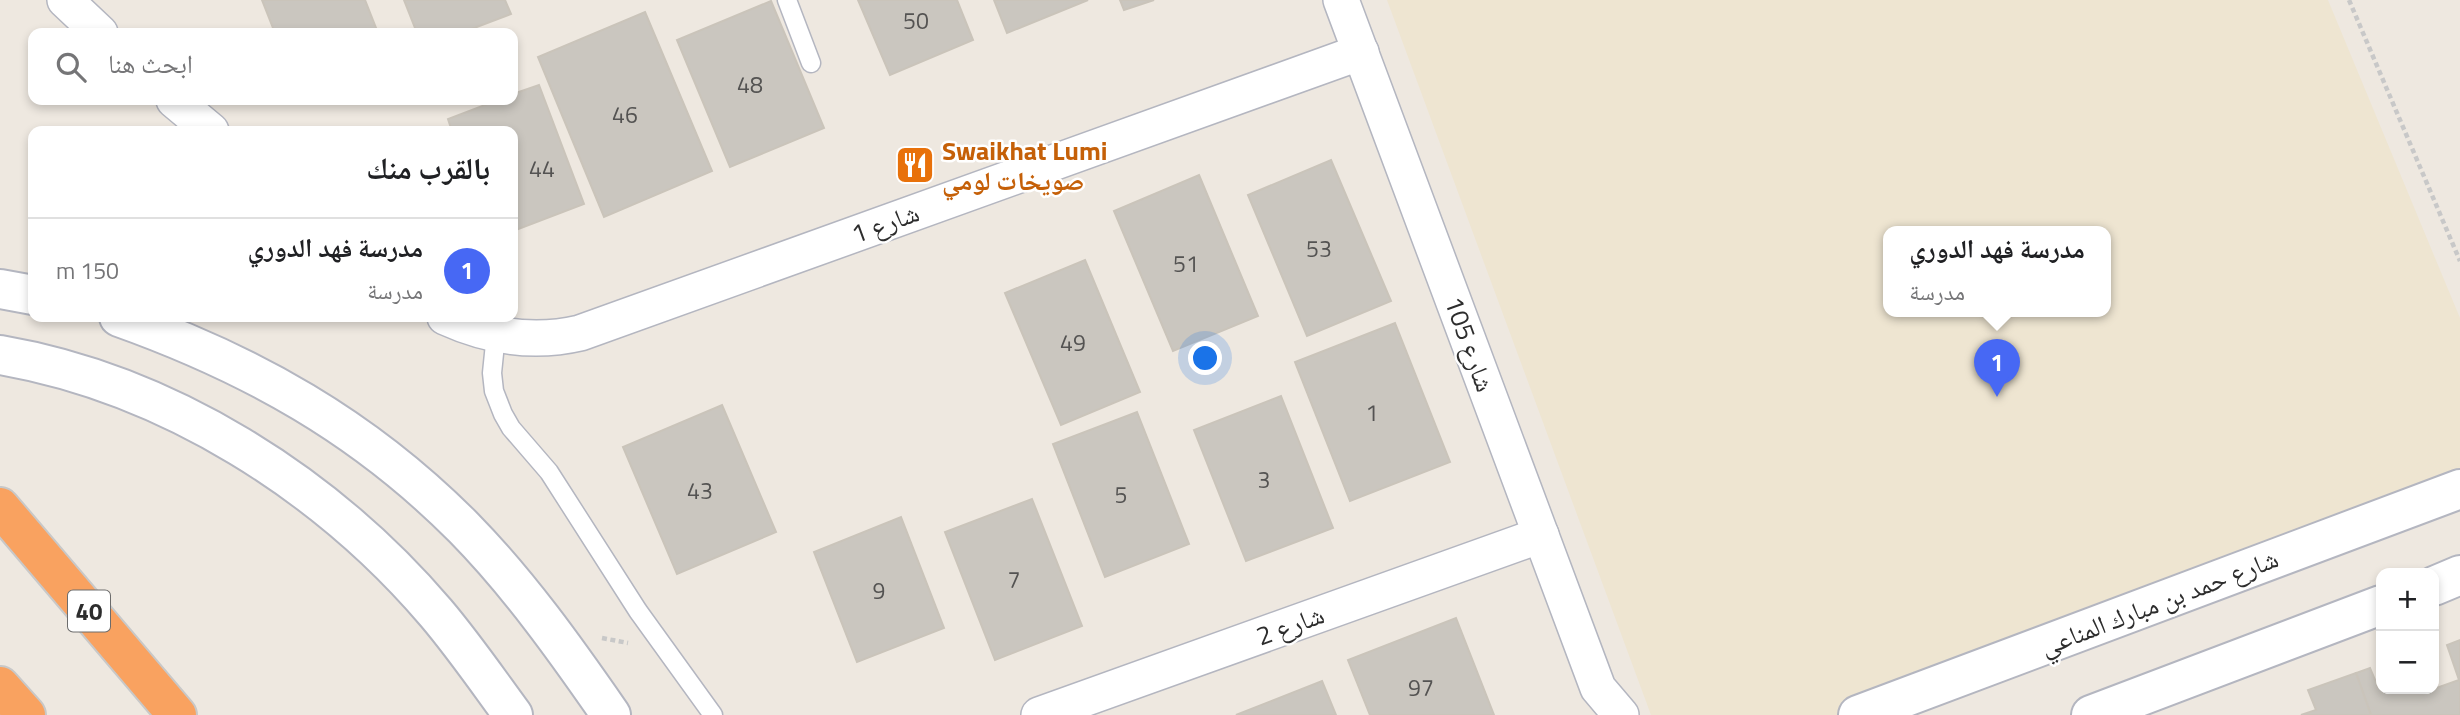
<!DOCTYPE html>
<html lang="ar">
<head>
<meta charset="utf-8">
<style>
	:root { --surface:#fff; --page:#f6f6f6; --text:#202124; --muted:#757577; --line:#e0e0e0; --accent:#4768f4 }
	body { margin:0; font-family:"Titillium Web","Noto Naskh Arabic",sans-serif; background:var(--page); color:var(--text); direction:rtl }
	.controls { position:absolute; right:21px; bottom:21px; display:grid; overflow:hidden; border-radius:14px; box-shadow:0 4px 10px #0003 }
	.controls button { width:63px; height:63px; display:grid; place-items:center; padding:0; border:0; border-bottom:2px solid var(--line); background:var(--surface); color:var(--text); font:35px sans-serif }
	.you { position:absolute; left:1206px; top:359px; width:24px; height:24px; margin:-18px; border:5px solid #fff; border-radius:50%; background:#1a73e8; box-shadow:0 0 0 10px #1a73e833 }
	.badge { display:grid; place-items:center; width:46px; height:46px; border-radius:50%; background:var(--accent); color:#fff; font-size:23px; font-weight:700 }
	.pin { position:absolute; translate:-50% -58px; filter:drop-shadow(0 2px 4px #0008) }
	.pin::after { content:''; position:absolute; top:37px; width:24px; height:21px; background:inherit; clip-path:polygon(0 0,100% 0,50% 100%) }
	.popup { position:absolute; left:1883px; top:226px; width:228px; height:91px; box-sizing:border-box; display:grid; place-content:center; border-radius:14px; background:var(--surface); filter:drop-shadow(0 2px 5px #0005); font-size:23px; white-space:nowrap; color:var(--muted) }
	.popup b { font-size:26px; color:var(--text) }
	.popup::after { content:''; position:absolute; left:50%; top:100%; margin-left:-14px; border:14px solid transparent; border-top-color:var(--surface) }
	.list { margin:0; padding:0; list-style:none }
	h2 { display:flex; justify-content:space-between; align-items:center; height:91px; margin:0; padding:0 28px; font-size:30px }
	h2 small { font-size:23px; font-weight:400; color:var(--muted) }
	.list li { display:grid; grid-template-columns:46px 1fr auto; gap:21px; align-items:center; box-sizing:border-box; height:105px; padding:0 28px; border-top:2px solid var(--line) }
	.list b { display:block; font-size:26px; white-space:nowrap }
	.list p { margin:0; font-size:23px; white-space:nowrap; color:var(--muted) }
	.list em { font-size:23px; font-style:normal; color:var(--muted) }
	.icon { flex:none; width:38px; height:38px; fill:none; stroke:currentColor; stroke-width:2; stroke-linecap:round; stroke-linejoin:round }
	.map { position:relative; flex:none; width:2460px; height:715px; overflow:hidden; direction:ltr }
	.search { position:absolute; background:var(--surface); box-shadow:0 4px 10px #0003; left:28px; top:28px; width:490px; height:77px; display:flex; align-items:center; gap:18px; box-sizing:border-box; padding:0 24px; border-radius:14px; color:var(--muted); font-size:26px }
	.panel { position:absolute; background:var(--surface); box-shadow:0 4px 10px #0003; left:28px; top:126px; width:490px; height:196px; border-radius:14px; direction:rtl }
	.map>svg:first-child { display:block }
	.education { fill:#eee5d1; fill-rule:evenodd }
	.building { fill:#cac6bf; stroke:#cac4ba; stroke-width:2 }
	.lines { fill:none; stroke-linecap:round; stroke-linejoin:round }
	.service-casing { stroke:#b4b6c0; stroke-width:21 }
	.minor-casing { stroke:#b4b6c0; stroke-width:38 }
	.tertiary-casing { stroke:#b4b6c0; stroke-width:42 }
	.secondary-casing { stroke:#b4b6c0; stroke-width:42 }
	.motorway-casing { stroke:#c8c8c8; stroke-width:42 }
	.path { stroke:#c8c8c8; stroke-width:4.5; stroke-dasharray:5 3.5; stroke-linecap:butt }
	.service { stroke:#fff; stroke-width:18 }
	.minor { stroke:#fff; stroke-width:35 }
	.tertiary { stroke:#fff; stroke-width:38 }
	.secondary { stroke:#fff; stroke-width:38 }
	.motorway { stroke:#f9a260; stroke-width:38 }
	.labels { text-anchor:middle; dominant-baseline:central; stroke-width:5; stroke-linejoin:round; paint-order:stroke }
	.number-label { font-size:23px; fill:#545352 }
	.shield { fill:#fff; stroke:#6c6c6c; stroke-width:2 }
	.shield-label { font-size:24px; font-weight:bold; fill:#2d2d2d }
	.food-label { font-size:26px; font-weight:bold; fill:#c56008; stroke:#fff; text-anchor:start }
	.street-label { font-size:26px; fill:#2d2d2d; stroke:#fff }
</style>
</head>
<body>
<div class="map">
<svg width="2460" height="715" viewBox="0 0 2460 715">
	<rect width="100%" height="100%" fill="#eee8e0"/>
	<!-- education -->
	<path class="education" d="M1387,0H2328L2460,318V476L1845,715H1651ZM1888,231H2106V311H1888Z"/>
	<!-- building -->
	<g class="building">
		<polygon points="262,0 365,0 378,33 275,33"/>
		<polygon points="404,0 505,0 511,14 461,33 417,33"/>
		<polygon points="858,0 957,0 973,40 890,75"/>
		<polygon points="994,0 1088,0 1007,33"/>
		<polygon points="1120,0 1154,0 1124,10"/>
		<polygon points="771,1 824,128 730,167 677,40"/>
		<polygon points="645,12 712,171 604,217 538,57"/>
		<polygon points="539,85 584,204 513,231 513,131 452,131 448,119 498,100 513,100 513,94"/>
		<polygon points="1331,160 1391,301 1307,336 1248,195"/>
		<polygon points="1199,175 1258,316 1173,351 1114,211"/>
		<polygon points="1085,260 1140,392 1061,425 1005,293"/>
		<polygon points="1395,323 1450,462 1350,501 1295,362"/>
		<polygon points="1281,396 1333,528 1246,561 1194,430"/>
		<polygon points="722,405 776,532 677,574 623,447"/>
		<polygon points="1137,412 1189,544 1105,577 1053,444"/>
		<polygon points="1032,499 1082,626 995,660 945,532"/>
		<polygon points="901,517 944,628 857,662 814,552"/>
		<polygon points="1456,618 1494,715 1370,715 1348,660"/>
		<polygon points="2460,640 2460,715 2371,715 2356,673 2370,668 2378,687 2381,686 2381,689 2431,690 2459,680 2447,645"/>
		<polygon points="2356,673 2371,715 2301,715 2316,710 2308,690"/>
		<polygon points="1322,681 1336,715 1236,715"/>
	</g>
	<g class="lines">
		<!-- service casing -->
		<g class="service-casing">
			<g id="service">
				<polyline points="787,0 811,63"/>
				<polyline points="496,334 492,373 494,391 503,414 511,428 549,472 638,611 713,715"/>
			</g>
		</g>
		<!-- minor casing -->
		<g class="minor-casing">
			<g id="minor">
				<polyline points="65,0 100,33"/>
				<polyline points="1341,0 1598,688 1621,715"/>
				<polyline points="174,100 211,131"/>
				<path d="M445,317C489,337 533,344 580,333L1361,52"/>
				<polyline points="1039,715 1541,535"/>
			</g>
		</g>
		<!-- tertiary casing -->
		<g class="tertiary-casing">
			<g id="tertiary">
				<polyline points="2434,586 2460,575"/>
				<polyline points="1858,715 2460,489"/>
				<polyline points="2091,715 2381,605"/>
			</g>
		</g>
		<!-- secondary casing -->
		<g class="secondary-casing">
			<g id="secondary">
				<polyline points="0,289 33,295"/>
				<path d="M119,317C251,364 364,427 464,528C519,584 566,650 611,715"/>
				<path d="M0,355C168,384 326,484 436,613C464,646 488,681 513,715"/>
			</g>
		</g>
		<!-- motorway casing -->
		<g class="motorway-casing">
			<g id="motorway">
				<polyline points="0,507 177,715"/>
				<polyline points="0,686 26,715"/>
			</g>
		</g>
		<!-- path -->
		<g class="path">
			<polyline points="2349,0 2460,261"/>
			<polyline points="602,638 628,643"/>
		</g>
		<!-- service -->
		<use href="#service" class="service"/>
		<!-- minor -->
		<use href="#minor" class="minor"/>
		<!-- tertiary -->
		<use href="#tertiary" class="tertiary"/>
		<!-- secondary -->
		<use href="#secondary" class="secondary"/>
		<!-- motorway -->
		<use href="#motorway" class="motorway"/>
	</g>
	<!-- icons -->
	<defs>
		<g id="restaurant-square" transform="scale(2.0125)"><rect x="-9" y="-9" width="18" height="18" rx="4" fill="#e8710a" stroke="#fff"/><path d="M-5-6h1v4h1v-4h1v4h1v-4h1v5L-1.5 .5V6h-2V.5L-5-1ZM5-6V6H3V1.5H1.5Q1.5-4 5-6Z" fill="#fff"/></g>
	</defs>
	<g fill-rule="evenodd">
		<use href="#restaurant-square" x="915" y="165"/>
	</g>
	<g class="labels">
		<!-- number labels -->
		<g class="number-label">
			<text x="916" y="20">50</text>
			<text x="750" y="84">48</text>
			<text x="625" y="114">46</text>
			<text x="542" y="168">44</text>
			<text x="1319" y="248">53</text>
			<text x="1186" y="263">51</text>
			<text x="1073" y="342">49</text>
			<text x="1372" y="412">1</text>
			<text x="1264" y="479">3</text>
			<text x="700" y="490">43</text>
			<text x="1121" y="494">5</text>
			<text x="1014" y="579">7</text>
			<text x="879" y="590">9</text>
			<text x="1421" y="687">97</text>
		</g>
		<!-- shield labels -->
		<rect class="shield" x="68" y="590.5" width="42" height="41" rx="5"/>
		<g class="shield-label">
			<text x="89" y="611">40</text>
		</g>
		<!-- food labels -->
		<g class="food-label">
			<text x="942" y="150">Swaikhat Lumi<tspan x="942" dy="30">صويخات لومي</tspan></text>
		</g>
		<!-- street labels -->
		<g class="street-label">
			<text transform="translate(885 223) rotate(-20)">شارع 1</text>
			<text transform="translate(1470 344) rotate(70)">شارع 105</text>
			<text transform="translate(2159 602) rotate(-21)">شارع حمد بن مبارك المناعي</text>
			<text transform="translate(1290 625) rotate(-20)">شارع 2</text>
		</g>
	</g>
</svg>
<div class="controls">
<button>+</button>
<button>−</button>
</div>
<div class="you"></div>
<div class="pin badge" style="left:1997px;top:397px">1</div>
<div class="popup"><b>مدرسة فهد الدوري</b>مدرسة</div>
<div class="search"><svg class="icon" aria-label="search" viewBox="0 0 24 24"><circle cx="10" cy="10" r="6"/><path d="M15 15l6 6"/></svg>ابحث هنا</div>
<section class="panel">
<h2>بالقرب منك<small></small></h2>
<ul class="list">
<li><span class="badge">1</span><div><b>مدرسة فهد الدوري</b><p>مدرسة</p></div><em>150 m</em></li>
</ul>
</section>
</div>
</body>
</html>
